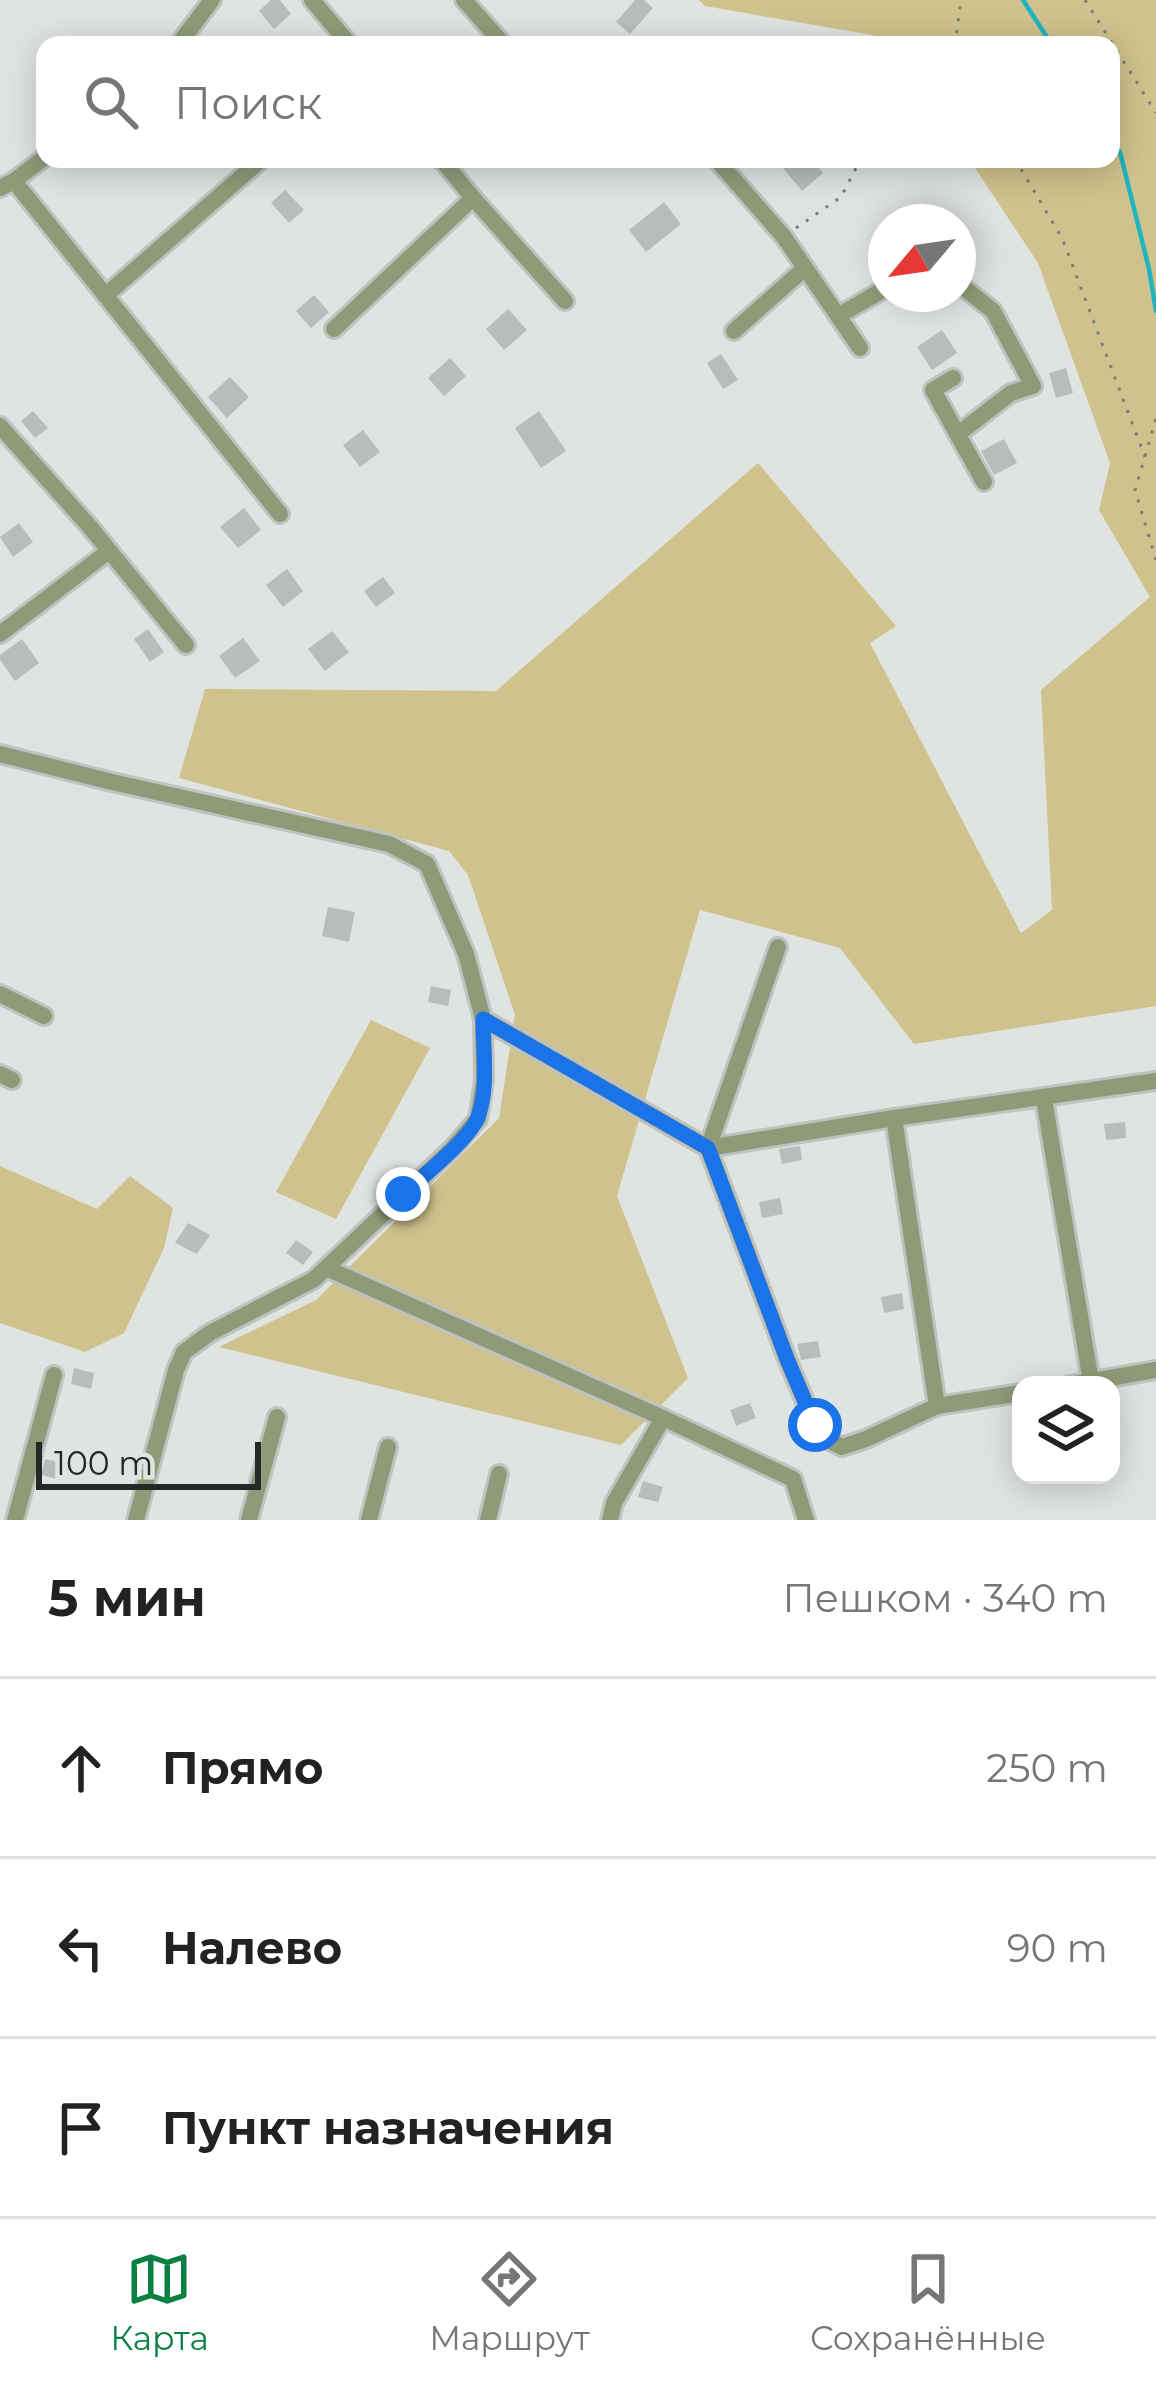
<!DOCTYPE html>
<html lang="ru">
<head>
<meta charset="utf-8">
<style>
	:root { --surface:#fff; --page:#f6f6f6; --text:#222; --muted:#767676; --line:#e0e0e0; --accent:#0b8043 }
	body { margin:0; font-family:Montserrat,sans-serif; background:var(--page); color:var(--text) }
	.controls { position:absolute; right:36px; bottom:36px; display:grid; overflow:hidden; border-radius:24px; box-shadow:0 6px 30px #0003 }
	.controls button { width:108px; height:108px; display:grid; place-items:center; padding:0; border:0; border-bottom:3px solid var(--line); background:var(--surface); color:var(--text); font:60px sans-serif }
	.compass { position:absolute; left:868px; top:204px; width:108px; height:108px; border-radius:50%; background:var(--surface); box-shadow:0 6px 30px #0003; rotate:241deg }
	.scale { position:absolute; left:36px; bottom:30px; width:225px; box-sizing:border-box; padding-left:12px; border:6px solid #262827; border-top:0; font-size:33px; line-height:42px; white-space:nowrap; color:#262827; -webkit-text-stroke:9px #e0e4e1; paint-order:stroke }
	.stop { position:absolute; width:36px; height:36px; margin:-27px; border:9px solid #1a73e8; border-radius:50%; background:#fff }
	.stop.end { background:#1a73e8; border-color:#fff; box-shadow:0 3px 12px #0008 }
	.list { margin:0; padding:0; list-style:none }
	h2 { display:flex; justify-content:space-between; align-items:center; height:156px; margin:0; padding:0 48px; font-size:51px }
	h2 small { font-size:39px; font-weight:400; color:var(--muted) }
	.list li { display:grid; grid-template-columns:78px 1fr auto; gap:36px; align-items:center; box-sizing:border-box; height:180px; padding:0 48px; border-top:3px solid var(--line) }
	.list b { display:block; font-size:45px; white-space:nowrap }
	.list em { font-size:39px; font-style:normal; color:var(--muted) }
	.icon { flex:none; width:66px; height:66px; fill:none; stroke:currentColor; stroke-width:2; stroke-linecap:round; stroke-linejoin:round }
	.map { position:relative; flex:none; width:1156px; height:1520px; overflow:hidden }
	.search { position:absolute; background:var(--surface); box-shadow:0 6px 30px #0003; left:36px; right:36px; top:36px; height:132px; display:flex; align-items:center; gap:30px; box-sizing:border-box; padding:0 42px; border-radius:24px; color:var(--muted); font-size:45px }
	.sheet { height:696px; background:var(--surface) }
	nav { display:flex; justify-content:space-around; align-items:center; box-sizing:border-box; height:168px; border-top:3px solid var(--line); background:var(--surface); font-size:33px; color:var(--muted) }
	nav a { display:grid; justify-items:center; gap:6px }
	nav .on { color:var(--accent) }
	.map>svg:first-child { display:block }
	.green { fill:#cfc28d }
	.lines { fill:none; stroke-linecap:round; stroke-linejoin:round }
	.stream { stroke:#1fb4bf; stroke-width:4.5 }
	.building { fill:#b8bcbb }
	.minor-casing { stroke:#bfc2c0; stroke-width:22 }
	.path { stroke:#7a7d7b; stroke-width:3; stroke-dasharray:3 9; stroke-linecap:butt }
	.minor { stroke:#8f9b78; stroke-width:16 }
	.route { stroke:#1a73e8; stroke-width:15 }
</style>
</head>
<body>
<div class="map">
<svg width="1156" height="1520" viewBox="0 0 1156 1520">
	<rect width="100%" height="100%" fill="#e0e4e1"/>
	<!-- green -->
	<g class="green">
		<polygon points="699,0 1156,0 1156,1006 914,1044 840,948 700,910 617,1196 688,1378 621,1445 219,1347 316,1300 499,1118 515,1015 468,875 449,851 179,778 205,689 496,691 758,463 896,626 870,643 1021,933 1052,910 1041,690 1150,597 1099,510 1110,463 1038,263 969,159 1111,159 1111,45 894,45 889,38 705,6"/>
		<polygon points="371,1020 430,1048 336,1219 276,1192"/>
		<polygon points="0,1166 97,1209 130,1176 173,1208 164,1248 124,1333 85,1352 0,1323"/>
	</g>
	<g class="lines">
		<!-- stream -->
		<g class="stream">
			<polyline points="1023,0 1052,45"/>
			<polyline points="1111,138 1120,152 1149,269 1156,311"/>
		</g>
	</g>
	<!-- building -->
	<g class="building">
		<polygon points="271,0 280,0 291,14 274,29 259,11"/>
		<polygon points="635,0 644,0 653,8 630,34 616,22"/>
		<polygon points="792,159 812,159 823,173 802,191 782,167"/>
		<polygon points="285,190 304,210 289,223 271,203"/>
		<polygon points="664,202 681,224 646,252 629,230"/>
		<polygon points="314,295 329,312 311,328 296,311"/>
		<polygon points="508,309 527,330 504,350 486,329"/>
		<polygon points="942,330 957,353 932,370 917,347"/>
		<polygon points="721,354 738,380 723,389 707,363"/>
		<polygon points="450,358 466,376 444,396 428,378"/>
		<polygon points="1066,368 1073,393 1056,398 1049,373"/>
		<polygon points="230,377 249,397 227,418 208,397"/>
		<polygon points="33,411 48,428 35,438 21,421"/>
		<polygon points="539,411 566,451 541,468 515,428"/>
		<polygon points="363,430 380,452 360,467 343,445"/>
		<polygon points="1004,439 1017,463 994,475 981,451"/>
		<polygon points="244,508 261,530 238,548 220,527"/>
		<polygon points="19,523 33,542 13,557 0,537"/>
		<polygon points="287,569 303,591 283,607 266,585"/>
		<polygon points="383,577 395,593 376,607 364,591"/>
		<polygon points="148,629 164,652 150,662 134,639"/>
		<polygon points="332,631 349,652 325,671 308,649"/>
		<polygon points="243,638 260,661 235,678 219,656"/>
		<polygon points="22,639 39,663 15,681 0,660 0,655"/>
		<polygon points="328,907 355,912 349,942 322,936"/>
		<polygon points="431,986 451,990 448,1006 428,1002"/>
		<polygon points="1125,1122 1126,1138 1106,1140 1104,1124"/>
		<polygon points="800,1146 802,1160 782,1164 779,1149"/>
		<polygon points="780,1198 783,1214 762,1218 759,1202"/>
		<polygon points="188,1223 210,1235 197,1254 175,1243"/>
		<polygon points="296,1240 313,1252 303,1265 286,1253"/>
		<polygon points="902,1293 904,1309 884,1313 881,1297"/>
		<polygon points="818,1341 821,1357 801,1360 797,1344"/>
		<polygon points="74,1368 94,1373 91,1389 71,1384"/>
		<polygon points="750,1403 756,1418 736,1426 730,1410"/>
		<polygon points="45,1459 65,1463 61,1480 41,1475"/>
		<polygon points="643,1481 663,1487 658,1502 638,1497"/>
	</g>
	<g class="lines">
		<!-- minor casing -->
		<g class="minor-casing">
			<g id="minor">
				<polyline points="312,0 350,45"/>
				<polyline points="464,0 504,45"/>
				<polyline points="178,45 212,0"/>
				<polyline points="441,159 473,198 565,301"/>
				<polyline points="716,159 784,237 860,348"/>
				<polyline points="14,181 280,514"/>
				<polyline points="0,188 14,181 45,157"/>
				<polyline points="958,283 993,311 1033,386 1011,393 958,434"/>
				<polyline points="106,295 262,159"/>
				<polyline points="838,316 886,288"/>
				<polyline points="334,329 473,198"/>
				<polyline points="734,331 805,268"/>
				<polyline points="953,378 933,390 984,482"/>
				<polyline points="0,426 90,527 186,645"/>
				<polyline points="0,634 109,551"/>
				<polyline points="0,754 112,782 389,844 427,864 466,954 483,1019 484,1081 478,1119 453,1148 326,1268 663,1418 793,1479 806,1520"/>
				<polyline points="778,947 708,1148 787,1359 815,1425 824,1438 842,1447 866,1439 937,1406 1021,1393"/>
				<polyline points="0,994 44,1016"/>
				<polyline points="483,1019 708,1148 894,1118 1156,1081"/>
				<polyline points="0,1074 12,1080"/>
				<polyline points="1044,1099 1091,1382"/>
				<polyline points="894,1118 937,1406"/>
				<polyline points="1070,1385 1156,1370"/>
				<polyline points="15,1520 54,1375"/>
				<polyline points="136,1520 176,1370 184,1352 210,1333 313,1280 326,1268"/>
				<polyline points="249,1520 277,1417"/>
				<polyline points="369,1520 388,1447"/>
				<polyline points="488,1520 499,1474"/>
				<polyline points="610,1520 614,1503 663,1418"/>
			</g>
		</g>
		<!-- path -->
		<g class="path">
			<polyline points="1085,0 1156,113"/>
			<polyline points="955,45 961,0"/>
			<polyline points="1015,159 1062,238 1145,457"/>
			<polyline points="796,228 841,197 855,170 865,159"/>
			<polyline points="1156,419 1135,490 1156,560"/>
		</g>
		<!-- minor -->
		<use href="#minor" class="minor"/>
	</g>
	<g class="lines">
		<!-- route -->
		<path class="route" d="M403,1194C423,1176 469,1140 478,1117C489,1088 483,1049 483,1019L708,1148L787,1359L815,1425"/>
	</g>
</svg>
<div class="controls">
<button><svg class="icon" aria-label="layers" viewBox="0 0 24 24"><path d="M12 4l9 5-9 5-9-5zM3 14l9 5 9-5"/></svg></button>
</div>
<svg class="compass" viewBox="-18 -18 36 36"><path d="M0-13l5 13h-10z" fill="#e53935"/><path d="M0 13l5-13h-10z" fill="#767676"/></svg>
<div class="scale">100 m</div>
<div class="stop" style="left:815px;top:1425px"></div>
<div class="stop end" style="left:403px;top:1194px"></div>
<div class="search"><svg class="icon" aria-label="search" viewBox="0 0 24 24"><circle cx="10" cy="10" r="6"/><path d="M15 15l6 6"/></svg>Поиск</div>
</div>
<section class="sheet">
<h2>5 мин<small>Пешком · 340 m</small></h2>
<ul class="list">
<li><svg class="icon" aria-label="ahead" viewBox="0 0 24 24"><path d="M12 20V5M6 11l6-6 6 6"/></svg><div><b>Прямо</b></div><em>250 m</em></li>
<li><svg class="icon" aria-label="left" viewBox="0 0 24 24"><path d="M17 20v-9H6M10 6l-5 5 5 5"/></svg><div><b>Налево</b></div><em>90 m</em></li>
<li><svg class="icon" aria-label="arrive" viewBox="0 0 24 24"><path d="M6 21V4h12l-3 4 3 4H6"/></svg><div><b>Пункт назначения</b></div></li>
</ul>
</section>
<nav>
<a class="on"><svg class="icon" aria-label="map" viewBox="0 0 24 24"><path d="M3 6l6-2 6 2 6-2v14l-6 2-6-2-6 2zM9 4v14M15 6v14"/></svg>Карта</a>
<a><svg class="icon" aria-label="directions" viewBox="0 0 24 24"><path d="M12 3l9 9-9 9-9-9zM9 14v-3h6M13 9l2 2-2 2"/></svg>Маршрут</a>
<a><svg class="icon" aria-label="saved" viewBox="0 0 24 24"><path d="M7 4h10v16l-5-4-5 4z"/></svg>Сохранённые</a>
</nav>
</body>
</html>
